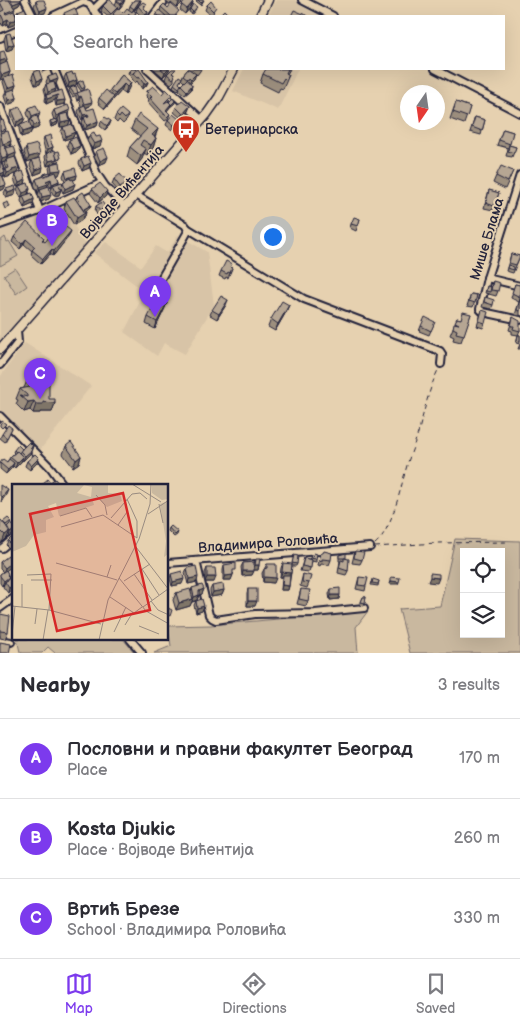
<!DOCTYPE html>
<html lang="en">
<head>
<meta charset="utf-8">
<style>
	:root { --surface:#fff; --page:#f7f7f7; --text:#2b2b33; --muted:#7c7c81; --line:#e1e1e2; --accent:#7c3aed }
	body { margin:0; font-family:"Balsamiq Sans",sans-serif; background:var(--page); color:var(--text) }
	.controls { position:absolute; right:15px; bottom:15px; display:grid; overflow:hidden; border-radius:0px; box-shadow:0 5px 20px #0002 }
	.controls button { width:45px; height:45px; display:grid; place-items:center; padding:0; border:0; border-bottom:1px solid var(--line); background:var(--surface); color:var(--text); font:25px sans-serif }
	.compass { position:absolute; left:400px; top:85px; width:45px; height:45px; border-radius:50%; background:var(--surface); box-shadow:0 5px 20px #0002; rotate:193deg }
	.you { position:absolute; left:272px; top:236px; width:18px; height:18px; margin:-12px; border:4px solid #fff; border-radius:50%; background:#1a73e8; box-shadow:0 0 0 8px #1a73e833 }
	.badge { display:grid; place-items:center; width:32px; height:32px; border-radius:50%; background:var(--accent); color:#fff; font-size:16px; font-weight:700 }
	.pin { position:absolute; translate:-50% -41px; filter:drop-shadow(0 1px 2px #0008) }
	.pin::after { content:''; position:absolute; top:26px; width:18px; height:15px; background:inherit; clip-path:polygon(0 0,100% 0,50% 100%) }
	.list { margin:0; padding:0; list-style:none }
	h2 { display:flex; justify-content:space-between; align-items:center; height:65px; margin:0; padding:0 20px; font-size:21px }
	h2 small { font-size:16px; font-weight:400; color:var(--muted) }
	.list li { display:grid; grid-template-columns:32px 1fr auto; gap:15px; align-items:center; box-sizing:border-box; height:80px; padding:0 20px; border-top:1px solid var(--line) }
	.list b { display:block; font-size:19px; white-space:nowrap }
	.list p { margin:0; font-size:16px; white-space:nowrap; color:var(--muted) }
	.list em { font-size:16px; font-style:normal; color:var(--muted) }
	.icon { flex:none; width:28px; height:28px; fill:none; stroke:currentColor; stroke-width:2; stroke-linecap:round; stroke-linejoin:round }
	.map { position:relative; flex:none; width:520px; height:653px; overflow:hidden }
	.search { position:absolute; background:var(--surface); box-shadow:0 5px 20px #0002; left:15px; right:15px; top:15px; height:55px; display:flex; align-items:center; gap:12px; box-sizing:border-box; padding:0 18px; border-radius:0px; color:var(--muted); font-size:19px }
	.sheet { height:305px; background:var(--surface) }
	nav { display:flex; justify-content:space-around; align-items:center; box-sizing:border-box; height:70px; border-top:1px solid var(--line); background:var(--surface); font-size:14px; color:var(--muted) }
	nav a { display:grid; justify-items:center; gap:2px }
	nav .on { color:var(--accent) }
	.map>svg:first-child { display:block }
	.built { fill:#d8c4a7 }
	.green { fill:#c9b89f; stroke:#766d6d; fill-rule:evenodd }
	.lines { fill:none; stroke-linecap:round; stroke-linejoin:round }
	.minor-casing { stroke:#22223b; stroke-width:10 }
	.major-casing { stroke:#22223b; stroke-width:11 }
	.path { stroke:#22223b; stroke-width:1; stroke-dasharray:5 4; stroke-linecap:butt }
	.minor { stroke:#e6d1b0; stroke-width:6 }
	.major { stroke:#e6d1b0; stroke-width:8 }
	.wall { fill:#9d8f7e; stroke:#22223b; fill-rule:evenodd }
	.shaded-wall { fill:#7f7467; stroke:#22223b }
	.building { fill:#b6a693; stroke:#22223b }
	.labels { text-anchor:middle; dominant-baseline:central; stroke-width:4; stroke-linejoin:round; paint-order:stroke }
	.poi-label { font-size:14px; fill:#22223b; stroke:#e6d1b0; text-anchor:start }
	.street-label { font-size:14px; fill:#22223b; stroke:#e6d1b0 }
	.inset-road { fill:none; stroke:#988b81; stroke-width:1 }
	.view { fill:#d62828; fill-opacity:0.15; stroke:#d62828; stroke-width:2.5 }
	.inset-edge { fill:none; stroke:#22223b; stroke-width:2.5 }
</style>
</head>
<body>
<div class="map">
<svg width="520" height="653" viewBox="0 0 520 653">
	<rect width="100%" height="100%" fill="#e6d1b0"/>
	<filter id="ink" filterUnits="userSpaceOnUse"><feTurbulence type="fractalNoise" baseFrequency=".02" numOctaves="2"/><feDisplacementMap in="SourceGraphic" scale="10" xChannelSelector="R" yChannelSelector="G"/><feConvolveMatrix kernelMatrix="1 2 1 2 8 2 1 2 1" color-interpolation-filters="sRGB"/></filter>
	<g filter="url(#ink)">
		<!-- built -->
		<g class="built">
			<polygon points="276,0 295,0 324,14 323,16 268,16"/>
			<polygon points="244,69 298,69 278,110 233,91"/>
			<polygon points="62,207 86,244 0,340 0,230 37,216 41,218 47,216 48,213"/>
			<polygon points="178,235 207,252 214,305 185,354 164,343 157,356 124,332 145,292 94,253 106,242 141,267 156,246 167,253"/>
			<polygon points="25,343 91,386 40,450 0,413 0,377"/>
		</g>
		<!-- green -->
		<g class="green">
			<polygon points="5,237 7,242 9,241 18,256 0,266 0,241"/>
			<polygon points="15,268 27,286 16,294 4,275"/>
			<path d="M455,539L520,541V653H410L399,609L440,606ZM464,552H501V634H464Z"/>
			<polygon points="368,611 356,627 358,653 154,653 171,646 168,626 211,625"/>
			<polygon points="17,639 123,639 135,653 55,653 48,647 42,653 23,653 20,652"/>
		</g>
		<g class="lines">
			<!-- minor casing -->
			<g class="minor-casing">
				<g id="minor">
					<polyline points="25,0 33,16"/>
					<polyline points="302,0 333,16"/>
					<polyline points="93,10 103,0"/>
					<polyline points="53,16 83,2 89,4 98,16"/>
					<polyline points="153,16 165,0"/>
					<polyline points="0,38 16,31"/>
					<polyline points="54,69 97,174 105,186 125,207"/>
					<polyline points="147,69 202,120"/>
					<polyline points="435,69 520,113"/>
					<polyline points="0,106 40,211"/>
					<polyline points="520,175 487,278 480,309 483,312 520,320"/>
					<polyline points="136,195 185,225 188,229 187,233 155,289"/>
					<polyline points="0,225 40,211 101,183"/>
					<polyline points="187,228 304,299 440,351 442,354 441,364"/>
					<polyline points="487,278 520,286"/>
					<polyline points="0,365 18,342 17,331"/>
					<polyline points="0,416 51,468 64,486"/>
					<polyline points="2,548 14,538"/>
					<polyline points="196,561 209,615 212,618 216,620 255,614 315,613 364,608"/>
					<polyline points="168,563 370,547"/>
					<polyline points="0,608 14,598"/>
					<polyline points="130,639 142,653"/>
					<polyline points="0,640 11,642"/>
				</g>
			</g>
			<!-- major casing -->
			<g class="major-casing">
				<g id="major">
					<polyline points="260,16 268,0"/>
					<polyline points="0,349 207,114 219,97 234,69"/>
				</g>
			</g>
			<!-- path -->
			<g class="path">
				<path d="M375,544C393,529 401,485 408,462C412,449 418,436 421,422C426,404 430,387 438,370"/>
				<polyline points="375,547 437,543 509,542"/>
			</g>
			<!-- minor -->
			<use href="#minor" class="minor"/>
			<!-- major -->
			<use href="#major" class="major"/>
		</g>
		<!-- wall -->
		<g class="wall">
			<polygon points="3,0 21,0 19,5 14,8 15,9 14,11 16,15 18,11 28,16 16,16 16,24 8,27 7,24 3,26 1,23 0,26 0,12 1,12 0,10 0,1"/>
			<polygon points="117,0 125,0 123,4 119,9 123,13 129,9 130,6 134,0 141,0 140,3 134,11 136,12 135,16 107,16 101,11 103,6 115,5"/>
			<polygon points="167,0 183,0 177,8 171,3 170,5 166,2"/>
			<polygon points="196,0 204,0 201,5 196,1"/>
			<polygon points="36,1 45,13 38,15 34,6"/>
			<polygon points="193,2 191,7 185,14 180,10 182,5"/>
			<polygon points="146,4 144,8 148,12 147,16 141,16 136,11 138,6"/>
			<polygon points="207,5 214,12 211,15 205,10"/>
			<polygon points="161,7 177,16 155,16 156,14 160,11"/>
			<polygon points="190,9 196,9 192,14 189,12"/>
			<polygon points="6,34 14,44 12,49 6,51 4,39"/>
			<polygon points="0,52 7,59 6,63 10,72 8,76 16,85 14,90 17,98 15,102 7,105 4,96 6,92 3,82 4,78 0,80"/>
			<polygon points="154,69 170,69 163,77"/>
			<path d="M188,69H201L200,71L197,75L195,73V74L194,79L190,83L192,85L191,90L185,95L179,90L180,88L178,90L173,87L174,84L182,78L183,75ZM181,79L184,82L181,85L179,83Z"/>
			<polygon points="290,69 287,74 289,75 283,89 280,88 278,92 260,83 263,74"/>
			<polygon points="129,71 148,82 146,86 142,89 137,81 135,83 128,73"/>
			<polygon points="34,72 42,79 40,84 35,85 32,77"/>
			<polygon points="66,74 73,75 77,80 76,85 68,88 64,78"/>
			<polygon points="167,74 174,74 174,81 171,84 165,79"/>
			<polygon points="122,75 131,83 128,90 125,94 121,91 105,109 98,103 99,98 109,92 110,90"/>
			<polygon points="48,77 56,84 54,84 56,89 55,93 65,100 64,104 56,106 55,102 55,100 46,104 45,100 46,96 44,89 46,84 47,84 46,82"/>
			<polygon points="78,82 85,87 84,90 81,91 77,85"/>
			<polygon points="70,88 78,93 90,106 86,108 87,110 98,121 97,126 85,130 82,122 83,120 82,120 78,112 80,107 81,106 79,100 77,101 76,98 76,95 73,97 69,91"/>
			<polygon points="147,91 162,94 170,100 168,101 175,103 170,107 167,111 170,114 168,119 165,121 148,102 149,99 146,96"/>
			<polygon points="456,102 470,107 464,124 450,119"/>
			<polygon points="190,106 188,111 181,118 174,112 176,107"/>
			<polygon points="29,108 40,113 38,118 40,124 38,128 32,130 30,134 21,137 19,129 20,124 30,123 30,121 27,113"/>
			<polygon points="12,110 25,118 23,122 16,127 11,115"/>
			<polygon points="54,110 70,110 69,115 70,121 68,126 60,127 58,119 57,119 57,125 51,127 50,123 50,121 54,120 52,114"/>
			<polygon points="116,115 128,115 127,120 123,124 119,120 117,123 114,120"/>
			<polygon points="475,117 485,120 481,135 470,132"/>
			<polygon points="179,119 177,124 172,130 166,125 168,120"/>
			<polygon points="135,120 158,129 155,137 156,138 153,148 147,155 144,153 142,159 137,165 127,157 130,147 140,136 131,129"/>
			<path d="M0,121L6,129L5,132L10,145L5,147L6,150V148L16,153L15,157L17,173L12,175L11,176L5,178L4,174L3,177L4,189L0,191ZM5,162L4,164L6,169L5,171L2,163Z"/>
			<polygon points="101,121 111,121 109,126 105,130 100,126"/>
			<polygon points="63,127 75,132 73,137 64,140 61,132"/>
			<polygon points="503,129 513,132 508,148 497,145"/>
			<polygon points="90,134 100,146 92,149 87,141"/>
			<polygon points="44,137 51,143 53,147 51,151 60,161 56,162 56,161 56,163 59,175 57,175 59,181 59,183 62,183 65,181 63,176 65,171 77,175 76,179 73,180 73,189 63,193 61,188 59,195 54,196 51,190 52,188 51,188 49,184 48,185 47,187 49,199 40,202 38,194 39,192 37,192 34,184 36,179 43,176 44,174 50,172 49,168 51,165 47,166 45,157 46,154 43,142"/>
			<polygon points="69,140 80,146 78,151 71,154 67,145"/>
			<polygon points="509,145 516,147 512,157 506,156"/>
			<polygon points="26,147 38,158 42,172 34,175 30,165 32,160 36,159 27,162 24,152"/>
			<polygon points="96,151 106,162 99,165 94,156"/>
			<polygon points="81,159 91,163 89,168 82,171 79,163"/>
			<polygon points="513,171 505,189 493,183 496,176"/>
			<polygon points="15,174 30,189 27,194 34,199 33,204 24,208 21,201 22,197 21,198 17,190 19,187 17,187 14,179"/>
			<polygon points="114,179 125,187 119,192 112,184"/>
			<polygon points="6,189 15,195 6,198 4,193"/>
			<polygon points="92,189 106,196 98,203 90,193"/>
			<polygon points="489,190 499,193 493,210 484,208"/>
			<polygon points="77,196 91,205 89,209 86,211 85,216 83,217 82,220 74,225 64,209 66,201 76,199"/>
			<polygon points="96,206 105,206 103,211 98,216 95,211"/>
			<polygon points="360,219 356,231 350,228 351,224"/>
			<polygon points="69,236 53,256 50,254 41,264 31,255 32,251 24,244 20,249 12,242 14,237 44,238 43,241 45,242"/>
			<polygon points="511,254 520,256 513,273 506,271"/>
			<polygon points="231,267 232,268 228,278 226,277 225,279 219,276 221,271"/>
			<polygon points="493,281 498,291 496,296 485,293 487,286 491,287"/>
			<polygon points="515,284 520,285 520,316 515,315 519,302 511,298"/>
			<polygon points="471,294 477,295 473,307 467,306"/>
			<polygon points="485,297 493,305 491,309 482,307"/>
			<polygon points="167,303 164,310 155,329 146,324 148,317"/>
			<polygon points="226,305 217,319 210,315 212,310"/>
			<polygon points="289,305 286,312 275,331 268,327 271,319"/>
			<polygon points="482,310 485,323 483,328 477,326"/>
			<polygon points="471,314 461,342 453,340 454,337 450,335 457,318 460,319"/>
			<polygon points="513,317 520,330 518,335 512,334 512,331 509,330"/>
			<polygon points="421,326 433,326 429,335 419,331"/>
			<polygon points="518,335 520,335 520,349 518,349 520,344 516,343"/>
			<polygon points="27,381 49,399 55,403 52,412 40,412 40,413 33,413 30,410 24,412 16,404 18,400 16,399 20,389 24,388"/>
			<polygon points="12,428 5,442 0,438 2,434"/>
			<polygon points="33,446 30,454 23,461 22,460 21,462 15,468 13,466 12,468 6,474 0,469 0,463 7,462 9,459 10,457 14,453 13,452 14,450 22,449"/>
			<polygon points="66,446 81,456 79,463 73,467 63,454"/>
			<polygon points="27,461 37,463 30,470 25,466"/>
			<polygon points="0,520 3,523 11,521 10,524 12,526 14,524 13,534 9,538 8,537 2,543 0,540"/>
			<polygon points="169,528 178,532 177,535 174,537 168,531"/>
			<polygon points="14,538 14,564 12,566 11,564 11,567 6,570 9,577 8,580 14,581 14,588 8,593 3,587 4,584 2,586 0,583 0,574 3,572 0,569 0,562 9,557 9,555 13,552 6,545 8,541"/>
			<polygon points="355,551 362,560 360,564 352,563"/>
			<polygon points="321,553 331,560 329,565 321,564 320,566 318,565"/>
			<polygon points="294,555 297,564 296,566 292,566 289,586 288,590 281,590 282,577 280,577 281,568 283,563 292,565"/>
			<polygon points="313,555 316,559 316,562 312,561 309,572 300,571 304,558 309,559"/>
			<polygon points="339,555 346,559 348,571 346,575 338,573 340,561 339,561"/>
			<polygon points="256,559 259,565 258,570 254,570 252,575 242,576 241,567 243,563 254,563"/>
			<polygon points="267,564 274,583 263,582 262,573"/>
			<polygon points="224,565 234,574 233,574 231,580 223,580 223,570"/>
			<polygon points="187,568 197,582 188,584 185,573"/>
			<polygon points="207,568 214,582 205,582 205,573"/>
			<polygon points="171,574 182,584 172,586 170,579"/>
			<polygon points="303,574 309,583 307,588 300,586"/>
			<polygon points="359,577 366,586 365,591 356,589"/>
			<polygon points="379,581 378,586 371,585 372,582"/>
			<polygon points="212,586 224,590 222,595 211,597 210,590"/>
			<polygon points="192,588 204,589 202,594 199,595 197,600 202,611 196,613 194,605 196,601 192,602 192,601 190,606 176,610 173,600 176,593 191,592"/>
			<polygon points="248,589 255,606 247,606 247,593"/>
			<polygon points="301,589 308,601 306,606 297,604"/>
			<polygon points="331,589 339,599 330,600 329,594"/>
			<polygon points="363,597 366,597 364,606 360,605"/>
			<polygon points="0,614 8,632 5,639 0,638"/>
		</g>
		<!-- shaded-wall -->
		<g class="shaded-wall">
			<polygon points="124,0 123,4 119,9 121,4"/>
			<polygon points="140,0 141,0 140,3 132,13 134,9"/>
			<polygon points="182,0 183,0 183,2 177,8 179,3"/>
			<polygon points="21,1 19,5 11,9 13,4"/>
			<polygon points="193,2 191,7 185,14 187,9"/>
			<polygon points="47,8 45,13 38,15 40,11"/>
			<polygon points="8,19 7,24 3,26 4,21"/>
			<polygon points="16,19 16,24 8,27 10,22"/>
			<polygon points="14,44 12,49 6,51 8,46"/>
			<polygon points="7,59 5,64 0,65 0,61"/>
			<polygon points="43,69 50,69 42,72"/>
			<polygon points="168,69 170,69 163,77 165,72"/>
			<polygon points="10,72 8,77 0,80 2,75"/>
			<polygon points="196,74 194,79 189,84 191,79"/>
			<polygon points="42,79 40,84 35,85 37,81"/>
			<polygon points="58,79 56,84 48,86 50,82"/>
			<polygon points="77,80 76,85 68,88 69,83"/>
			<polygon points="148,82 146,86 142,89 144,84"/>
			<polygon points="131,83 128,90 125,94 127,87"/>
			<polygon points="124,84 121,91 105,109 107,105"/>
			<polygon points="16,85 14,90 6,92 8,88"/>
			<polygon points="192,85 191,90 185,95 187,91"/>
			<polygon points="56,89 54,94 46,96 48,92"/>
			<polygon points="58,95 55,100 46,104 47,99"/>
			<polygon points="81,96 79,100 77,101 79,97"/>
			<polygon points="17,98 15,102 7,105 9,100"/>
			<polygon points="65,100 64,104 56,106 57,101"/>
			<polygon points="175,101 175,103 170,107 164,115 166,110 171,104"/>
			<polygon points="92,102 90,106 82,109 84,104"/>
			<polygon points="190,106 188,111 181,118 183,114"/>
			<polygon points="70,110 69,115 60,115 58,119 55,120 56,116"/>
			<polygon points="40,113 38,118 31,118 30,121 32,116"/>
			<polygon points="88,114 86,118 84,117 83,120 82,120 83,115"/>
			<polygon points="25,118 23,122 16,127 17,122"/>
			<polygon points="179,119 177,124 172,130 174,125"/>
			<polygon points="70,121 68,126 60,127 61,123"/>
			<polygon points="98,121 97,126 85,130 87,126"/>
			<polygon points="111,121 109,126 105,130 107,126"/>
			<polygon points="58,122 57,125 51,127 52,124"/>
			<polygon points="40,124 38,128 32,130 34,125"/>
			<polygon points="32,129 30,134 21,137 23,132"/>
			<polygon points="158,129 154,138 149,145 152,135"/>
			<polygon points="75,132 73,137 64,140 66,136"/>
			<polygon points="156,138 153,148 147,155 151,145"/>
			<polygon points="11,141 10,145 1,149 3,144"/>
			<polygon points="102,141 100,146 92,149 94,144"/>
			<polygon points="80,146 78,151 71,154 73,149"/>
			<polygon points="53,147 51,152 46,154 48,149"/>
			<polygon points="146,149 142,159 137,165 141,156"/>
			<polygon points="16,153 15,158 7,161 9,156"/>
			<polygon points="40,154 38,158 27,162 29,157"/>
			<polygon points="8,157 6,161 6,160 5,162 1,163 2,159"/>
			<polygon points="108,157 106,162 99,165 100,161"/>
			<polygon points="57,159 55,163 47,166 49,161"/>
			<polygon points="91,163 89,168 82,171 84,166"/>
			<polygon points="43,167 42,172 34,175 36,170"/>
			<polygon points="19,168 17,173 12,175 11,176 5,178 7,173 12,170"/>
			<polygon points="61,170 59,175 50,176 52,171"/>
			<polygon points="5,172 3,177 0,178 0,174"/>
			<polygon points="77,175 76,179 66,183 67,178"/>
			<polygon points="51,179 46,189 40,189 39,192 37,192 39,187 46,181"/>
			<polygon points="26,180 25,184 17,187 19,183"/>
			<polygon points="59,181 57,186 53,185 52,188 51,188 52,184"/>
			<polygon points="127,182 125,187 119,192 120,187"/>
			<polygon points="75,184 73,189 63,193 65,189"/>
			<polygon points="6,185 4,189 0,191 0,187"/>
			<polygon points="28,189 30,189 27,196 23,196 21,198 23,193"/>
			<polygon points="16,190 15,195 6,198 8,193"/>
			<polygon points="61,190 59,195 54,196 56,192"/>
			<polygon points="107,191 106,196 98,203 100,198"/>
			<polygon points="51,195 49,199 40,202 42,197"/>
			<polygon points="34,199 33,204 24,208 26,203"/>
			<polygon points="91,205 89,209 83,213 84,209"/>
			<polygon points="105,206 103,211 98,216 100,211"/>
			<polygon points="86,212 85,216 83,217 82,220 74,225 77,218"/>
			<polygon points="71,231 69,236 53,256 54,251"/>
			<polygon points="26,239 24,244 20,249 22,244"/>
			<polygon points="52,249 50,254 41,264 43,259"/>
			<polygon points="228,300 226,305 217,319 219,314"/>
			<polygon points="167,303 164,310 155,329 157,322"/>
			<polygon points="289,305 286,312 275,331 278,324"/>
			<polygon points="34,401 30,410 24,412 28,402"/>
			<polygon points="43,402 55,403 52,412 40,412 40,413 33,413 36,404"/>
			<polygon points="33,446 30,454 23,461 25,456"/>
			<polygon points="81,456 79,463 73,467 76,460"/>
			<polygon points="23,457 21,462 15,468 17,463"/>
			<polygon points="39,458 37,463 30,470 31,466"/>
			<polygon points="14,463 12,468 6,474 8,470"/>
			<polygon points="8,490 6,495 1,502 2,497"/>
			<polygon points="14,530 13,534 9,538 10,533"/>
			<polygon points="10,531 7,538 2,543 5,535"/>
			<polygon points="12,562 11,567 3,573 5,568"/>
			<polygon points="255,565 259,565 258,570 253,570"/>
			<polygon points="243,571 254,571 252,575 242,576"/>
			<polygon points="282,572 291,573 289,578 283,575 282,577 280,577"/>
			<polygon points="233,575 231,580 223,580 225,576"/>
			<polygon points="9,577 7,582 5,582 4,584 2,586 4,581"/>
			<polygon points="198,577 197,582 188,584 189,579"/>
			<polygon points="207,577 216,577 214,582 205,582"/>
			<polygon points="264,577 276,578 274,583 263,582"/>
			<polygon points="430,577 439,578 437,583 428,582"/>
			<polygon points="184,579 182,584 172,586 173,582"/>
			<polygon points="391,581 399,582 398,584 390,584"/>
			<polygon points="14,585 14,588 8,593 9,588"/>
			<polygon points="282,585 289,586 288,590 281,590"/>
			<polygon points="204,589 202,594 197,596 199,591"/>
			<polygon points="224,590 222,595 211,597 213,592"/>
			<polygon points="199,595 197,600 192,602 194,597"/>
			<polygon points="331,595 340,595 339,599 330,600"/>
			<polygon points="193,599 190,606 176,610 179,603"/>
			<polygon points="248,601 257,601 255,606 247,606"/>
			<polygon points="204,606 202,611 196,613 197,608"/>
		</g>
		<!-- building -->
		<g class="building">
			<polygon points="3,0 9,0 15,9 5,13 6,14 14,11 16,16 16,19 10,22 8,19 4,21 0,12 4,10 0,2"/>
			<polygon points="11,0 21,0 21,1 13,4"/>
			<polygon points="39,0 44,0 47,8 40,11 36,1"/>
			<polygon points="109,0 110,0 118,7 111,14 103,6"/>
			<polygon points="117,0 124,0 121,4 117,1"/>
			<polygon points="134,0 140,0 134,9 130,6"/>
			<polygon points="175,0 182,0 179,3"/>
			<polygon points="186,0 191,0 193,2 187,9 182,5"/>
			<polygon points="198,0 204,0 201,3"/>
			<polygon points="211,1 216,7 213,11 207,5"/>
			<polygon points="143,2 146,4 143,7 148,12 146,15 138,6"/>
			<polygon points="164,4 168,8 171,4 179,11 175,16 171,16 161,7"/>
			<polygon points="193,4 197,7 193,12 190,9"/>
			<polygon points="25,8 28,16 20,16 18,11"/>
			<polygon points="75,8 78,16 65,16 64,13"/>
			<polygon points="118,8 123,13 127,8 132,12 133,10 136,12 134,16 128,16 129,14 128,16 122,16 121,15 120,16 115,16 113,14"/>
			<polygon points="159,10 166,16 159,16 156,14"/>
			<polygon points="224,10 230,16 218,16"/>
			<polygon points="294,10 308,16 291,16"/>
			<polygon points="10,33 14,44 8,46 6,34"/>
			<polygon points="4,51 7,59 0,61 0,52"/>
			<polygon points="7,62 10,72 2,75 0,71 0,65"/>
			<polygon points="132,69 136,69 137,70 133,73 132,75 129,71"/>
			<polygon points="139,69 148,82 144,84 139,77 137,78 133,73"/>
			<polygon points="161,69 168,69 165,72"/>
			<polygon points="172,69 176,69 172,73 175,76 173,79 167,74"/>
			<polygon points="188,69 189,69 196,74 191,79 189,77 188,79 183,75"/>
			<polygon points="266,69 288,69 286,73 289,75 286,80 284,78 281,83 263,74"/>
			<polygon points="39,70 42,79 37,81 34,72"/>
			<polygon points="72,72 73,75 75,74 77,80 69,83 66,74"/>
			<polygon points="56,74 58,79 50,82 48,77"/>
			<polygon points="13,75 16,85 8,88 4,78"/>
			<polygon points="122,75 131,83 127,87 124,84 115,94 110,90"/>
			<polygon points="179,76 182,78 179,83 181,85 179,88 174,84"/>
			<polygon points="187,79 192,85 187,91 181,85"/>
			<polygon points="83,80 85,87 82,89 78,82"/>
			<polygon points="54,82 56,89 48,92 46,84"/>
			<polygon points="76,86 78,93 74,94 70,88"/>
			<polygon points="153,86 162,94 166,89 172,95 164,103 168,101 171,104 166,110 170,114 167,117 150,98 152,96 147,91"/>
			<polygon points="14,89 17,98 9,100 6,92"/>
			<polygon points="88,89 92,102 84,104 81,96 79,97 77,93"/>
			<polygon points="62,90 65,100 57,101 56,98 58,95 47,99 46,95"/>
			<polygon points="106,90 114,97 107,105 99,98"/>
			<polygon points="173,98 175,101 170,106 171,104 169,102"/>
			<polygon points="182,100 190,106 183,114 176,107"/>
			<polygon points="456,102 470,107 467,117 453,112"/>
			<polygon points="36,105 40,113 32,116 29,108"/>
			<polygon points="68,105 70,110 56,116 54,110"/>
			<polygon points="85,105 87,110 94,108 98,121 87,126 84,117 89,116 88,114 83,115 80,107"/>
			<polygon points="20,107 25,118 17,122 12,110"/>
			<polygon points="121,109 128,115 125,119 121,115 119,118 116,115"/>
			<polygon points="68,113 70,121 61,123 60,115"/>
			<polygon points="139,114 158,129 152,135 156,138 151,145 143,140 140,145 146,149 141,156 130,147 147,129 135,120"/>
			<polygon points="173,114 179,119 174,125 168,120"/>
			<polygon points="37,116 40,124 34,125 31,118"/>
			<polygon points="105,117 111,121 107,126 101,121"/>
			<polygon points="475,117 485,120 482,131 472,127"/>
			<polygon points="56,119 58,122 52,124 50,121"/>
			<polygon points="3,120 6,129 0,131 0,121"/>
			<polygon points="29,121 32,129 23,132 20,124"/>
			<polygon points="72,124 75,132 66,136 63,127"/>
			<polygon points="503,129 513,132 510,144 499,140"/>
			<polygon points="8,131 11,141 3,144 0,133"/>
			<polygon points="94,132 96,137 100,136 102,141 94,144 89,136 91,136 90,134"/>
			<polygon points="51,135 52,139 50,140 53,147 48,149 44,137"/>
			<polygon points="76,137 80,146 73,149 69,140"/>
			<polygon points="37,144 40,154 29,157 26,147"/>
			<polygon points="4,145 8,157 2,159 0,152 0,146"/>
			<polygon points="509,145 516,147 514,153 508,151"/>
			<polygon points="14,146 16,153 9,156 6,148"/>
			<polygon points="104,148 108,157 100,161 96,151"/>
			<polygon points="55,150 57,159 49,161 47,153"/>
			<polygon points="59,151 61,158 57,159 55,152"/>
			<polygon points="88,156 91,163 84,166 81,159"/>
			<polygon points="15,157 19,168 12,170 13,171 7,173 6,169 9,168 6,160"/>
			<polygon points="40,158 43,167 36,170 32,160"/>
			<polygon points="0,162 1,162 5,172 0,174"/>
			<polygon points="60,162 61,170 52,171 51,164"/>
			<polygon points="501,166 513,171 508,182 496,176"/>
			<polygon points="75,168 77,175 67,178 65,171"/>
			<polygon points="23,171 26,180 19,183 15,174"/>
			<polygon points="50,172 51,174 45,176 44,174"/>
			<polygon points="56,172 59,181 52,184 51,179 46,181 48,184 39,187 36,179"/>
			<polygon points="120,174 127,182 120,187 114,179"/>
			<polygon points="2,175 6,185 0,187 0,176"/>
			<polygon points="70,178 71,180 73,179 75,184 65,189 63,182"/>
			<polygon points="62,182 63,185 59,186 61,190 56,192 53,185"/>
			<polygon points="28,183 30,189 28,189 28,191 23,193 19,186"/>
			<polygon points="100,183 107,191 100,198 92,189"/>
			<polygon points="15,186 16,190 8,193 6,189"/>
			<polygon points="49,186 51,195 42,197 40,189"/>
			<polygon points="489,190 499,193 494,206 486,203"/>
			<polygon points="83,192 91,205 84,209 86,212 85,213 79,203 80,202 77,196"/>
			<polygon points="32,193 34,199 26,203 23,196"/>
			<polygon points="74,197 85,213 77,218 66,201"/>
			<polygon points="8,202 10,207 5,209 3,204"/>
			<polygon points="102,202 105,206 100,211 96,206"/>
			<polygon points="354,217 360,219 358,226 351,224"/>
			<polygon points="27,222 44,238 42,240 45,242 61,223 71,231 54,251 52,249 43,259 32,250 35,247 26,239 22,244 14,237"/>
			<polygon points="511,254 520,256 516,265 509,263"/>
			<polygon points="226,261 232,264 230,267 232,268 230,273 228,272 227,274 221,271"/>
			<polygon points="508,265 514,267 514,270 507,268"/>
			<polygon points="493,281 500,283 498,291 491,290"/>
			<polygon points="515,284 520,285 520,297 512,293"/>
			<polygon points="487,286 491,287 490,292 486,291"/>
			<polygon points="471,294 477,295 475,303 469,301"/>
			<polygon points="221,296 228,300 219,314 212,310"/>
			<polygon points="485,297 494,300 493,305 484,302"/>
			<polygon points="158,298 167,303 157,322 148,317"/>
			<polygon points="520,299 520,311 517,310"/>
			<polygon points="282,301 289,305 278,324 271,319"/>
			<polygon points="482,310 488,312 485,323 479,321"/>
			<polygon points="463,312 471,314 464,335 456,333 457,330 453,328 454,323 459,324 455,322 457,318 461,319"/>
			<polygon points="425,317 435,322 431,331 421,326"/>
			<polygon points="513,317 520,321 520,331 513,329 514,326 511,326"/>
			<polygon points="518,335 520,335 520,341 517,340"/>
			<polygon points="27,381 49,381 49,399 55,399 55,403 43,402 43,404 36,404 34,401 28,402 20,395 27,397 27,395 20,389 30,387"/>
			<polygon points="2,421 6,424 2,428 0,426 0,424"/>
			<polygon points="8,425 12,428 7,438 2,434"/>
			<polygon points="29,442 33,446 30,448 32,450 25,456 20,451"/>
			<polygon points="71,442 81,456 76,460 66,446"/>
			<polygon points="18,445 22,449 19,453 17,451 16,452 14,450"/>
			<polygon points="17,451 23,457 17,463 10,457"/>
			<polygon points="35,454 39,458 31,466 27,461"/>
			<polygon points="3,459 7,462 9,459 14,463 8,470 0,463"/>
			<polygon points="48,479 50,482 55,479 58,483 56,486 45,486 43,483"/>
			<polygon points="0,485 8,490 2,497 0,496"/>
			<polygon points="8,518 11,521 6,525 3,522"/>
			<polygon points="0,520 1,520 10,531 5,535 2,532 0,534"/>
			<polygon points="10,524 14,527 14,530 10,533 7,527"/>
			<polygon points="171,526 178,532 175,535 169,528"/>
			<polygon points="13,536 14,538 14,547 8,541"/>
			<polygon points="324,551 332,553 331,560 322,559 322,561 319,560 321,553 323,553"/>
			<polygon points="355,551 364,552 362,560 354,558"/>
			<polygon points="14,552 14,560 9,555"/>
			<polygon points="314,553 317,554 316,559 310,558 311,555 313,556"/>
			<polygon points="346,553 346,558 339,558 339,555"/>
			<polygon points="294,555 298,556 297,564 292,563"/>
			<polygon points="8,556 12,562 5,568 0,562"/>
			<polygon points="304,558 312,560 311,568 302,566"/>
			<polygon points="344,558 349,559 348,571 339,568 341,560 344,561"/>
			<polygon points="256,559 260,559 259,565 255,565"/>
			<polygon points="254,562 254,571 243,571 243,563"/>
			<polygon points="236,563 236,570 233,570 233,575 225,576 224,565"/>
			<polygon points="283,563 292,564 291,573 282,572"/>
			<polygon points="267,564 276,564 276,578 264,577 264,569 267,568"/>
			<polygon points="196,566 198,577 189,579 187,568"/>
			<polygon points="207,568 215,568 216,577 207,577"/>
			<polygon points="6,570 8,574 7,575 9,577 4,581 0,576 0,574"/>
			<polygon points="182,571 184,579 173,582 171,574"/>
			<polygon points="430,573 439,574 439,578 430,577"/>
			<polygon points="303,574 311,576 309,583 302,582"/>
			<polygon points="283,575 290,575 289,586 282,585"/>
			<polygon points="11,577 14,581 14,585 9,588 5,582"/>
			<polygon points="359,577 368,578 366,586 358,585"/>
			<polygon points="391,577 400,578 399,582 391,581"/>
			<polygon points="373,579 379,581 378,584 372,583"/>
			<polygon points="223,584 224,590 213,592 212,586"/>
			<polygon points="202,585 204,589 199,591 199,595 194,597 192,588"/>
			<polygon points="340,588 340,595 331,595 331,589"/>
			<polygon points="190,589 193,599 179,603 176,593"/>
			<rect x="248" y="589" width="9" height="12"/>
			<polygon points="301,589 310,590 308,601 299,599"/>
			<polygon points="363,597 366,597 365,603 361,602"/>
			<polygon points="202,599 204,606 197,608 196,601"/>
			<polygon points="168,608 172,610 170,616 168,615"/>
			<polygon points="0,614 10,616 8,632 0,631"/>
			<polygon points="0,642 11,644 9,653 0,653"/>
		</g>
	</g>
	<!-- icons -->
	<defs>
		<g id="bus-pin" transform="scale(1.4375)"><path d="M0 17L-7.5 6A9.5 9.5 0 1 1 7.5 6Z" fill="#c8321e" stroke="#e6d1b0"/><path d="M-5-6H5V4H4V6H2V4H-2V6H-4V4H-5ZM-3.5-4V0h7V-4ZM-3.5 1.2v1.5H-2V1.2ZM2 1.2v1.5H3.5V1.2Z" fill="#fff"/></g>
	</defs>
	<g fill-rule="evenodd">
		<use href="#bus-pin" x="186" y="129"/>
	</g>
	<g class="labels">
		<!-- poi labels -->
		<g class="poi-label">
			<text x="205" y="129">Ветеринарска</text>
		</g>
		<!-- street labels -->
		<g class="street-label">
			<text transform="translate(122 192) rotate(-49)">Војводе Вићентија</text>
			<text transform="translate(487 239) rotate(-73)">Мише Блама</text>
			<text transform="translate(268 543) rotate(-4)">Владимира Роловића</text>
		</g>
	</g>
	<!-- overview -->
	<g transform="translate(12 484)">
		<rect width="156" height="156" fill="#e6d1b0"/>
		<path d="M0,0H96V9L108,10L110,17L95,23L86,14L81,17L82,21L47,32L44,19L36,22L42,33L34,36V48L22,51L14,62L0,68ZM72,1L80,3L79,13L65,9ZM140,0H156V15L150,16L140,9ZM156,17V70L152,73L154,57L148,20Z" fill="#c9b89f" fill-rule="evenodd"/>
		<path class="inset-road" d="M120,0L149,18M84,11L93,21L95,31M115,15L125,37V54M147,20L151,39M136,30L157,16M48,32L74,24L80,33M99,34L120,10L128,9L135,15M106,41L115,28M49,43L91,31L125,54M124,63L157,106M44,79L95,93M99,81L95,93L105,96M130,85L147,111M122,90L140,116M15,91L39,90L37,126M107,94L134,127L157,140M19,96H40M112,97L138,80M98,113L122,129L130,123M139,117L146,126L157,131M0,122L37,126L89,140M10,123V100M131,123L156,105M23,140L25,125M113,141L121,128M127,142L147,150M102,148L114,123M0,151L3,122M31,156L36,126M87,156L96,116L127,55L138,20L139,0"/>
		<path class="view" d="M111,9L138,126L45,147L18,30Z"/>
		<rect width="156" height="156" class="inset-edge"/>
	</g>
</svg>
<div class="controls">
<button><svg class="icon" aria-label="locate" viewBox="0 0 24 24"><circle cx="12" cy="12" r="6"/><path d="M12 2v4M12 18v4M2 12h4M18 12h4"/></svg></button>
<button><svg class="icon" aria-label="layers" viewBox="0 0 24 24"><path d="M12 4l9 5-9 5-9-5zM3 14l9 5 9-5"/></svg></button>
</div>
<svg class="compass" viewBox="-18 -18 36 36"><path d="M0-13l5 13h-10z" fill="#e53935"/><path d="M0 13l5-13h-10z" fill="#7c7c81"/></svg>
<div class="you"></div>
<div class="pin badge" style="left:155px;top:317px">A</div>
<div class="pin badge" style="left:52px;top:246px">B</div>
<div class="pin badge" style="left:40px;top:399px">C</div>
<div class="search"><svg class="icon" aria-label="search" viewBox="0 0 24 24"><circle cx="10" cy="10" r="6"/><path d="M15 15l6 6"/></svg>Search here</div>
</div>
<section class="sheet">
<h2>Nearby<small>3 results</small></h2>
<ul class="list">
<li><span class="badge">A</span><div><b>Пословни и правни факултет Београд</b><p>Place</p></div><em>170 m</em></li>
<li><span class="badge">B</span><div><b>Kosta Djukic</b><p>Place · Војводе Вићентија</p></div><em>260 m</em></li>
<li><span class="badge">C</span><div><b>Вртић Брезе</b><p>School · Владимира Роловића</p></div><em>330 m</em></li>
</ul>
</section>
<nav>
<a class="on"><svg class="icon" aria-label="map" viewBox="0 0 24 24"><path d="M3 6l6-2 6 2 6-2v14l-6 2-6-2-6 2zM9 4v14M15 6v14"/></svg>Map</a>
<a><svg class="icon" aria-label="directions" viewBox="0 0 24 24"><path d="M12 3l9 9-9 9-9-9zM9 14v-3h6M13 9l2 2-2 2"/></svg>Directions</a>
<a><svg class="icon" aria-label="saved" viewBox="0 0 24 24"><path d="M7 4h10v16l-5-4-5 4z"/></svg>Saved</a>
</nav>
</body>
</html>
